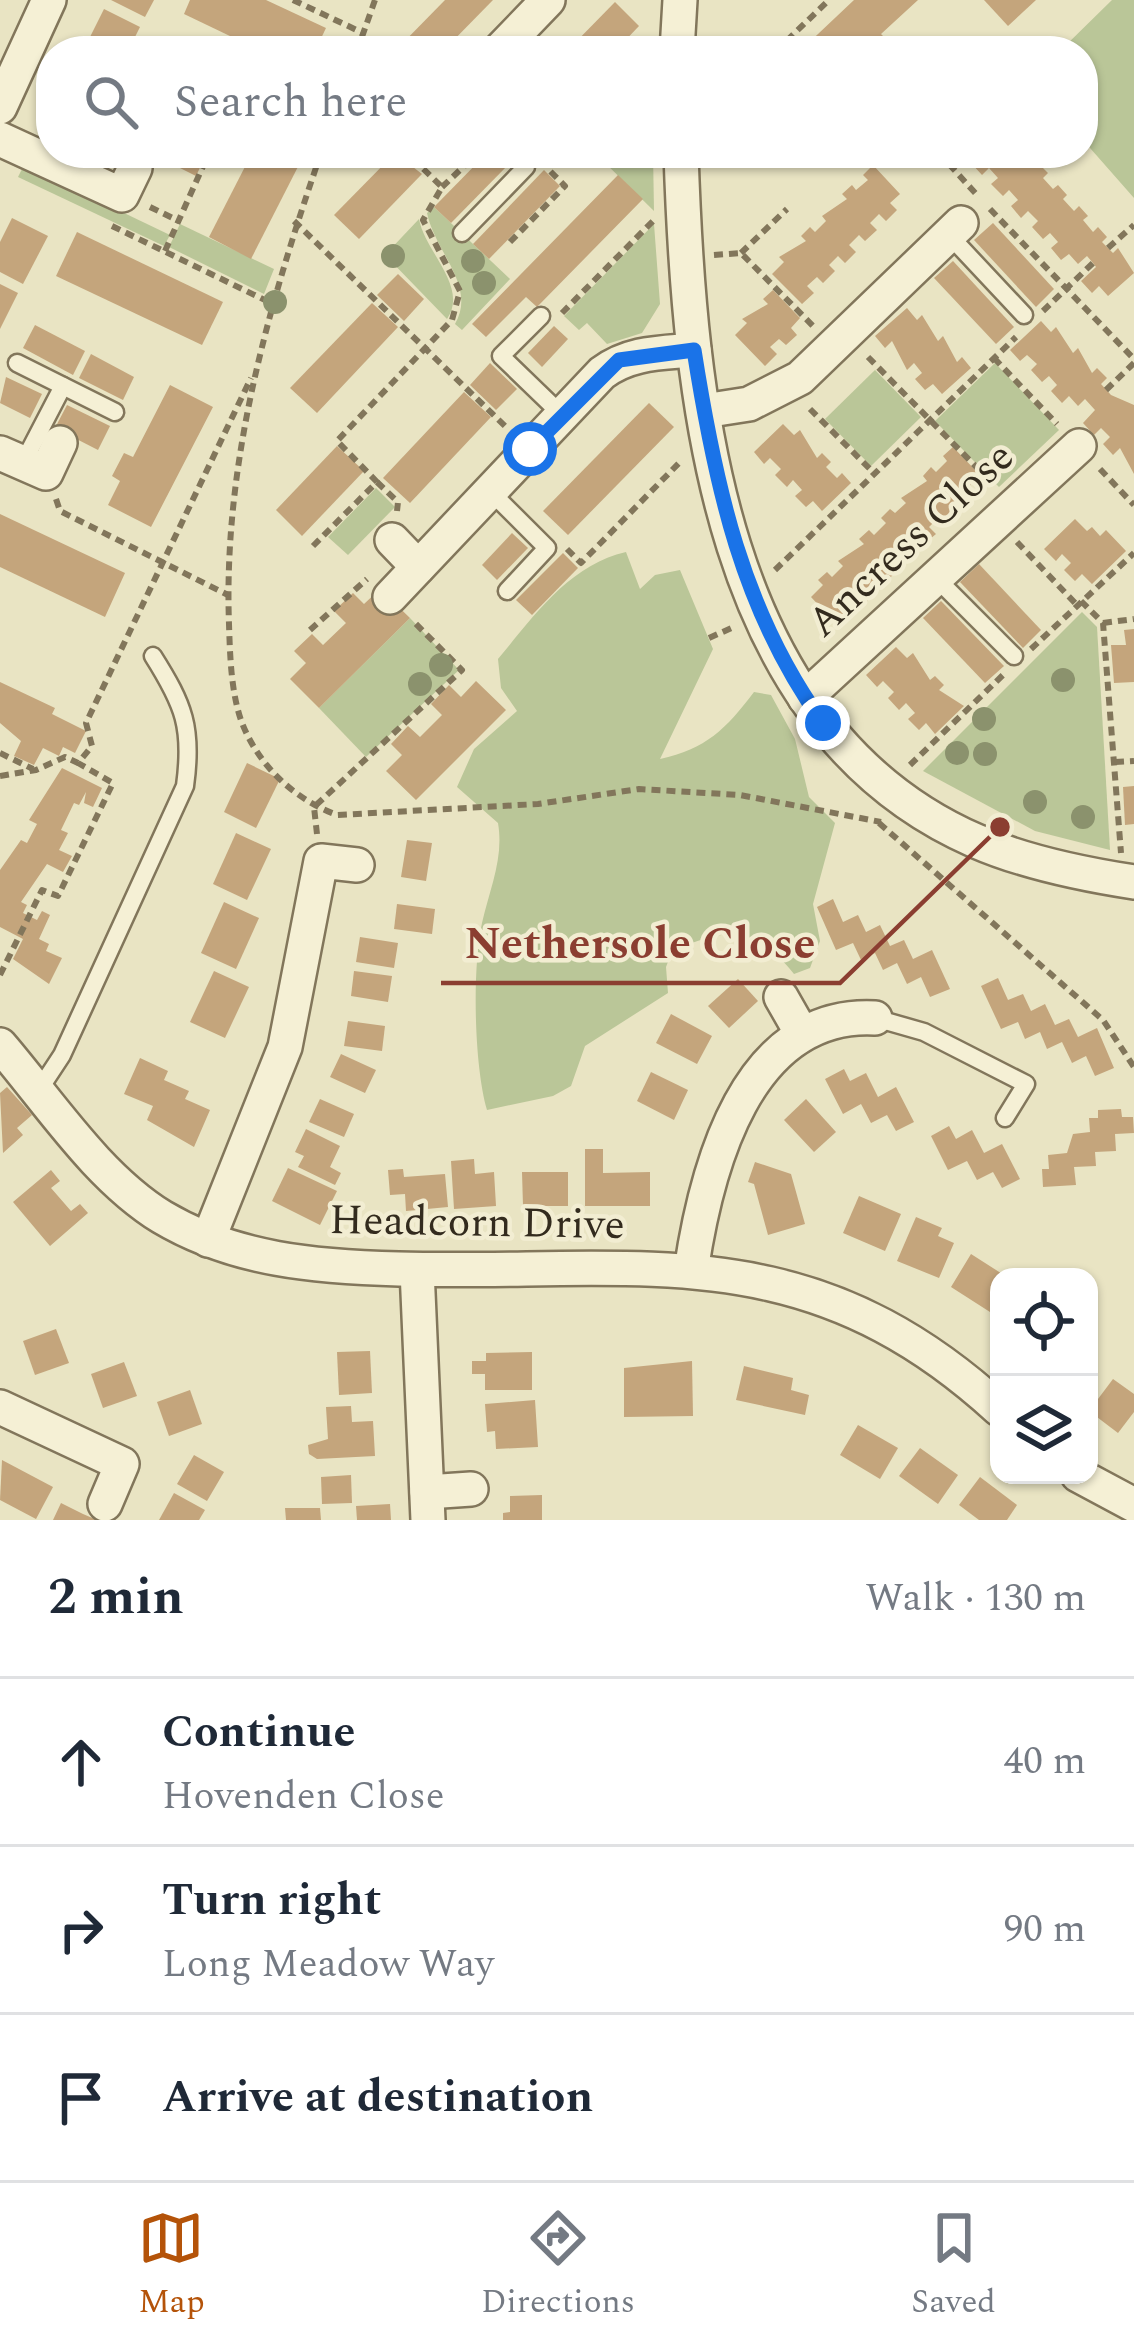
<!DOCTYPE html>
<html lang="en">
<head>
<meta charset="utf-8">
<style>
	:root { --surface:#fff; --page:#f6f6f7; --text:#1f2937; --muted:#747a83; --line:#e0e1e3; --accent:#b45309 }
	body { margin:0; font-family:Spectral,serif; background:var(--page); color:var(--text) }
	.controls { position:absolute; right:36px; bottom:36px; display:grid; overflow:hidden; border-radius:24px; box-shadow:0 3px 9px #0004 }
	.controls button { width:108px; height:108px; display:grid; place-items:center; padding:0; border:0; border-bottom:3px solid var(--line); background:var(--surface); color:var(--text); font:60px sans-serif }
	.stop { position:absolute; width:36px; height:36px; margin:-27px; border:9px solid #1a73e8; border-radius:50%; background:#fff }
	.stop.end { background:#1a73e8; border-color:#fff; box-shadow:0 3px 12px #0008 }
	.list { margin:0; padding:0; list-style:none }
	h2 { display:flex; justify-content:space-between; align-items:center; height:156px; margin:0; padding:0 48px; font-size:51px }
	h2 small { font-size:39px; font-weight:400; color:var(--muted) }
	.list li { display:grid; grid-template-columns:78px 1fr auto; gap:36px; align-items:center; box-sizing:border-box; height:168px; padding:0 48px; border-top:3px solid var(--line) }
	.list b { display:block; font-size:45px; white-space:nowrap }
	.list p { margin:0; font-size:39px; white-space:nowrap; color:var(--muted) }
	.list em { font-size:39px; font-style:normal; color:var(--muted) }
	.icon { flex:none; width:66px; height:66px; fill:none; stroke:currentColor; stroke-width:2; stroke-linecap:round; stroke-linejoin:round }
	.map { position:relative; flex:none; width:1134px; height:1520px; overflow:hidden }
	.search { position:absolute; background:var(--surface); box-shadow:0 3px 9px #0004; left:36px; right:36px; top:36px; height:132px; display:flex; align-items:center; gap:30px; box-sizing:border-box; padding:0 42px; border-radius:48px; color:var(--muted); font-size:45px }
	.sheet { height:660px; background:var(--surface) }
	nav { display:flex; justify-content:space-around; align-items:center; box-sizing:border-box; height:168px; border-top:3px solid var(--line); background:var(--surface); font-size:33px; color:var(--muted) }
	nav a { display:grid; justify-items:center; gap:6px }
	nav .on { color:var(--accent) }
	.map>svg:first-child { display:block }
	.green { fill:#bac698 }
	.building { fill:#c4a57c }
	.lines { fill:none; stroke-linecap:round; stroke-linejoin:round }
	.service-casing { stroke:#82765b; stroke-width:21 }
	.minor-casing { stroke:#82765b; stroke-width:38 }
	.path { stroke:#82765b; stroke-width:6; stroke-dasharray:9 6; stroke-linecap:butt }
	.service { stroke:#f5f0d5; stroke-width:16 }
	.minor { stroke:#f5f0d5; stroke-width:33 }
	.tree { fill:#8b926d }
	.route { stroke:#1a73e8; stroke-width:15 }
	.labels { text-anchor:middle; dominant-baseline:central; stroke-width:9; stroke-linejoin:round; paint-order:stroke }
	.street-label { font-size:42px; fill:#332b1e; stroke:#f2edd2 }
	.leader { fill:none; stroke:#8b3e31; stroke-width:4.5 }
	.callout-dot { fill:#8b3e31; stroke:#f2edd2; stroke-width:4.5 }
	.callout-label { font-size:45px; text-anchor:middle; font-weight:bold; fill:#8b3e31; stroke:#f2edd2; stroke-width:9; stroke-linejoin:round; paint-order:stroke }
</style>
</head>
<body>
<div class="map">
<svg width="1134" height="1520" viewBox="0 0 1134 1520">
	<rect width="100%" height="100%" fill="#e9e4c3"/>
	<!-- green -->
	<g class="green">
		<polygon points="1112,0 1134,0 1134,198 1083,140 1083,51 1060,51"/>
		<polygon points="595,153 653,153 654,211"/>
		<polygon points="24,165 170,235 164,246 18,177"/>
		<path d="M434,207L510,279L462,330L455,324C477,286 435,252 427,213Z"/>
		<path d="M419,219C425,252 469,287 447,319L385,255Z"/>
		<polygon points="180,224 274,269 264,294 169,247"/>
		<polygon points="654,224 660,304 642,333 607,344 587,323 579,330 564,316"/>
		<polygon points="995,363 1059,430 999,487 935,421"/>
		<polygon points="875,370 921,417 871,466 825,419"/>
		<polygon points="376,488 395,507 348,555 328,537"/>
		<path d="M626,552L640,589L655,575L680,570L713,649L660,759C706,749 726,729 754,692L771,695L795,739L809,797L835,823L813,904L820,941L810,968L794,974C753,924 728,927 672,951L666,967L668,993L585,1046L571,1086L553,1096L487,1110C474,1065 472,969 482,923C490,888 504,858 498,823L457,787L474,749L517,711L501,688L498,659C534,616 569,565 626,552Z"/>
		<polygon points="1082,612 1097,627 1110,850 1035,831 923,771"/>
		<polygon points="410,618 459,670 366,757 319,708"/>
	</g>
	<!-- building -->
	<g class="building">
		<polygon points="111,0 154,0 145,17"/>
		<polygon points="190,0 266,0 326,28 315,51 261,51 184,14"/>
		<polygon points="445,0 493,0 443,51 395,51"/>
		<polygon points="854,0 918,0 881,34 898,51 868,46 863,51 800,51"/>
		<polygon points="984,0 1036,0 1008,26"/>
		<polygon points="615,2 639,26 619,47 567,51"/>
		<polygon points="104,9 140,27 128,51 83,51"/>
		<polygon points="150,153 207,153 196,176"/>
		<polygon points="252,153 305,153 251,259 209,237"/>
		<polygon points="395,153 422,174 359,239 334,215"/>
		<polygon points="487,153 507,166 451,223 434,207"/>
		<polygon points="975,153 1026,153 1034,168 1039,164 1048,173 1043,178 1053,189 1058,185 1067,195 1063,199 1074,211 1079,206 1088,216 1083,220 1093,232 1098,227 1107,237 1102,242 1113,253 1118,248 1134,273 1108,296 1099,286 1092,293 1081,281 1096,267 1093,263 1087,256 1078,264 1069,254 1061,260 1051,248 1058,242 1050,233 1043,239 1032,227 1038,221 1028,211 1021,218 1011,206 1018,200 1009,190 1003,196 991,184 998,178 989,168 982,175 971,163 978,157"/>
		<polygon points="873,165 900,194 890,203 897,210 886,221 879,214 870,223 877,230 865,241 859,235 849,245 856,252 845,263 838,256 829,265 835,271 823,283 817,277 807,286 814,293 802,304 772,274 784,262 779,257 806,241 801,236 810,227 815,232 826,221 822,216 847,199 842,194 852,185 856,190 868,180 863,175"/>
		<polygon points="544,170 560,186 489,259 473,244"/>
		<polygon points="618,175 643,199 537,307 526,297 486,337 472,324"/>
		<polygon points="12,218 48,236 23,284 0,272 0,242"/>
		<polygon points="993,223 1054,289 1036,307 974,240"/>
		<polygon points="77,232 223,302 202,345 56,276"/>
		<polygon points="953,261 1014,327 996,344 934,278"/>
		<polygon points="398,274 424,299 404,321 377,295"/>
		<polygon points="0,284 18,293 0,329"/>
		<polygon points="773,290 800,318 791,328 797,335 786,345 779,339 770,347 777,354 765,366 735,335 747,323 742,319 768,304 763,299"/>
		<polygon points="372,303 398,327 317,413 290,388"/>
		<polygon points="907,308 917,320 922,315 938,341 943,336 957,362 962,357 971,368 942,394 933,384 925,390 915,379 922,373 914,363 907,370 892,341 885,348 875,336"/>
		<polygon points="1041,321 1051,332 1056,327 1073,353 1078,348 1092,373 1097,368 1107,378 1101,384 1111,395 1134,405 1134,474 1120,448 1113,455 1103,444 1110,437 1101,428 1094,435 1083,423 1095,410 1085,399 1078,406 1069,396 1062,403 1051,391 1057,385 1049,376 1042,382 1031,370 1037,364 1027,355 1020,361 1010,350"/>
		<polygon points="35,325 85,351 73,375 23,348"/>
		<polygon points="554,326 568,339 542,367 528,353"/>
		<polygon points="91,354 134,377 123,400 79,378"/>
		<polygon points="490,363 517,389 496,410 470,385"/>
		<polygon points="6,377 42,394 30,418 0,403"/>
		<polygon points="170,385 213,407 151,527 108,505 120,481 112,476 124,453 133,457"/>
		<polygon points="464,392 491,417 410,503 383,478"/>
		<polygon points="649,403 674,427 568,535 543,511"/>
		<polygon points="67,405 110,426 98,450 55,428"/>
		<polygon points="783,424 794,435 800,430 817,458 822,453 831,462 826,467 837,478 842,473 851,483 822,511 813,501 806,507 795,496 802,490 793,480 787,487 775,475 781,469 770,458 764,464 754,452"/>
		<polygon points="337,446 364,471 302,536 276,510"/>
		<polygon points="953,447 980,475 970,485 977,492 966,502 960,496 950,505 956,511 944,523 939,517 929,527 936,534 924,544 918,537 909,547 915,553 903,565 897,558 887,567 894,574 881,586 876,580 866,589 872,596 862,607 855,601 846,609 852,616 840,628 811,597 823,585 818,580 827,572 832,577 843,566 838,561 864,544 859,539 869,530 874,535 886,523 881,518 890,509 895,513 906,503 901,498 927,481 923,476 931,467 936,472 947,461 943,456"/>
		<polygon points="0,514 125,573 105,617 0,567"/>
		<polygon points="1075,519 1087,531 1092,527 1100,536 1106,530 1126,551 1092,584 1082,574 1075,581 1064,570 1071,563 1062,554 1056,561 1044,549"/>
		<polygon points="512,533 528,548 497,580 482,565"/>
		<polygon points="563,553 578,568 532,615 516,600"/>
		<polygon points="979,564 1041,630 1023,648 960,582"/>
		<polygon points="380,589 410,618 319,708 290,679 306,663 294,651 312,634 323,645 346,623 334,611 353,593 364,604"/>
		<polygon points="941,601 1004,666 985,683 923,618"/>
		<polygon points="1134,629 1134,682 1114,683 1111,645 1126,645 1124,630"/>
		<polygon points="896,647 907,658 913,653 930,680 935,676 944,685 939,690 964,706 935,734 926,723 919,730 908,719 915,713 906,703 899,710 888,698 894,692 883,681 877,687 866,675"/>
		<polygon points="476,681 506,710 416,800 386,771 402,755 391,744 408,726 420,737 442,715 431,704 449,685 461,697"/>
		<polygon points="0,682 55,708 52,714 86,731 75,753 63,747 59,756 43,748 34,765 14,756 21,741 0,723"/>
		<polygon points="247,763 280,779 256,828 224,812"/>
		<polygon points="62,768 102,788 93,807 84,803 86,792 79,805 74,803 61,830 68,833 59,850 72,856 63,872 47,864 21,902 27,905 23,913 37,920 42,911 50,915 39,939 49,944 46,951 62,958 49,984 13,959 23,939 0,927 0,870 21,840 27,843 37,824 29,820"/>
		<polygon points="1134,786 1134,824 1125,825 1123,787"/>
		<polygon points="236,833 271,849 247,900 213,884"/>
		<polygon points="407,840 432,843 426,881 401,877"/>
		<polygon points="833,899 843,922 858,915 866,932 880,925 890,946 904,940 913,959 932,950 950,989 930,997 921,977 907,984 897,963 883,970 875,953 861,960 853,943 836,950 817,907"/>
		<polygon points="224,902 259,918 236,969 201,953"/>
		<polygon points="397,904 435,909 432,934 394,929"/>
		<polygon points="360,937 398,943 394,968 356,962"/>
		<polygon points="214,971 249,987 225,1038 190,1022"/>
		<polygon points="354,971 392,976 388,1002 351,996"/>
		<polygon points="998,978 1008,1000 1023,994 1031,1011 1045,1004 1055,1025 1069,1019 1078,1037 1097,1028 1114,1068 1095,1076 1086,1056 1072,1063 1062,1042 1047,1049 1040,1032 1025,1039 1018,1022 1001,1029 981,986"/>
		<polygon points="738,979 758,1001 729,1028 708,1006"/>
		<polygon points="671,1014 712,1036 697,1064 656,1043"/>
		<polygon points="348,1021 385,1026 382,1051 344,1046"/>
		<polygon points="341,1054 376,1070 365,1093 330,1077"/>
		<polygon points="140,1058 168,1071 164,1080 189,1091 185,1099 210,1110 194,1147 147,1120 153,1106 124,1094"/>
		<polygon points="844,1069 850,1081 866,1073 878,1097 896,1087 914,1122 896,1131 887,1115 871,1123 861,1104 843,1114 825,1079"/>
		<polygon points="651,1072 688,1090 674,1120 637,1101"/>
		<polygon points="7,1087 32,1115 17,1128 23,1135 3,1153 0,1093"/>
		<polygon points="320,1099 354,1114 344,1137 309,1122"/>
		<polygon points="806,1099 836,1132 814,1152 784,1120"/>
		<polygon points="1121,1109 1122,1117 1133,1117 1134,1133 1115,1134 1116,1151 1095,1152 1096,1166 1074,1167 1076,1185 1043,1187 1042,1169 1049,1169 1048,1155 1067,1153 1073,1134 1090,1132 1089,1118 1098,1118 1098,1110"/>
		<polygon points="949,1126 956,1139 972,1130 984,1153 1002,1144 1020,1179 1002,1188 993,1172 977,1180 967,1161 948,1170 931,1136"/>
		<polygon points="306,1129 340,1146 330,1167 341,1173 335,1185 298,1167 304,1156 295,1152"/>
		<polygon points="585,1149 603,1149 603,1173 650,1172 650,1206 585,1206"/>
		<polygon points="474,1159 475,1174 494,1172 496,1206 454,1209 451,1161"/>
		<polygon points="755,1162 791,1174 805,1224 768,1235 754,1184 748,1182"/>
		<polygon points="288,1168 337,1191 320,1225 272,1201"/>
		<polygon points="403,1169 404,1177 445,1174 448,1207 406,1211 405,1194 390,1195 388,1170"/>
		<polygon points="51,1170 60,1181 51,1188 71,1211 80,1204 88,1213 50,1246 13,1202"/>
		<polygon points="522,1172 568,1172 568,1206 523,1206"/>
		<polygon points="859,1196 901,1214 885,1251 843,1233"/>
		<polygon points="916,1217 942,1228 938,1236 954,1243 939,1278 897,1261"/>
		<polygon points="971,1254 1007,1277 999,1277 999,1299 990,1312 951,1287"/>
		<polygon points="56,1329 69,1363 35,1375 23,1341"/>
		<polygon points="370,1351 372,1393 339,1395 337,1352"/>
		<polygon points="532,1352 532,1390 485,1390 485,1374 472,1374 472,1361 486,1361 486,1353"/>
		<polygon points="692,1361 693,1416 624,1417 624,1368"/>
		<polygon points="124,1362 137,1396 103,1408 91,1374"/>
		<polygon points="744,1366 793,1378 791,1390 809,1395 805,1415 736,1400"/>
		<polygon points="1113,1379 1134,1394 1134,1412 1118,1433 1089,1411"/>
		<polygon points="190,1390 202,1424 169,1436 157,1402"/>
		<polygon points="535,1400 538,1447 496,1449 495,1431 487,1432 485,1404"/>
		<polygon points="351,1406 352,1422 373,1421 375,1456 317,1459 309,1454 308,1445 328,1439 326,1407"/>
		<polygon points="858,1425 898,1448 880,1479 840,1455"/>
		<polygon points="920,1448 958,1475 938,1504 899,1476"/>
		<polygon points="194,1455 224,1472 207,1501 177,1484"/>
		<polygon points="2,1460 53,1487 36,1519 0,1500"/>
		<polygon points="351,1475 352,1503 322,1504 321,1477"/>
		<polygon points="980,1477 1017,1505 1007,1520 979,1520 959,1505"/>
		<polygon points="174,1493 205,1510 199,1520 159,1520"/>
		<polygon points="542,1495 542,1520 503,1520 503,1513 510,1512 510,1496"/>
		<polygon points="61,1503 83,1514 97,1520 53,1520"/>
		<polygon points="390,1504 391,1520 357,1520 356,1506"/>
		<polygon points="285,1508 320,1508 321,1520 286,1520"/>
	</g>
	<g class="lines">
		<!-- service casing -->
		<g class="service-casing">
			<g id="service">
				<polyline points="462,233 526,167 511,153"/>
				<polyline points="949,235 1024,315"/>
				<polyline points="541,316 501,356 562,415"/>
				<polyline points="17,363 115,412"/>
				<polyline points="23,463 63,386"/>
				<polyline points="490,491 547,548 507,591"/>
				<polyline points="936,578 1014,656"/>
				<polyline points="875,1018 924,1032 1026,1084 1005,1118"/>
				<path d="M39,1090L62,1055L185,786C193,728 184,705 153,656"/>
			</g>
		</g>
		<!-- minor casing -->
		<g class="minor-casing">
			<g id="minor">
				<polyline points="499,51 548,0"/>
				<polyline points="677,51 680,0"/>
				<polyline points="0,107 49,0"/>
				<polyline points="0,139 122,195 135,168"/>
				<path d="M681,153C689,398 716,728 976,841C1024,862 1082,874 1134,882"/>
				<polyline points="704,411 749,404 800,378 961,223"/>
				<polyline points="0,453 46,473 60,443"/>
				<polyline points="392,540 418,567"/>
				<path d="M390,597L602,373C630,352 661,353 694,350"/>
				<polyline points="805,698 1079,446"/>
				<polyline points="781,997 801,1032"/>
				<path d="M0,1045C49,1102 97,1177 162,1217C234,1260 317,1267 399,1269C640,1275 804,1231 999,1409"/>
				<polyline points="208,1240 285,1047 321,861 357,865"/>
				<polyline points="417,1270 428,1520"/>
				<path d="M691,1271C706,1169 746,1011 875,1018"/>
				<polyline points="0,1407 122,1464 105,1504"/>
				<polyline points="1078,1475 1134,1505"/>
				<polyline points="427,1492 471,1489"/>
			</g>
		</g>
		<!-- path -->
		<g class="path">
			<polyline points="293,0 363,33"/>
			<polyline points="357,51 375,0"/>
			<polyline points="776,51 829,0"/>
			<path d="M321,153C269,304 223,462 229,624C230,656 231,693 242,723C259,766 294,799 337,815L538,804L639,789L740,795L881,822"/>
			<polyline points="939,153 977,195"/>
			<polyline points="442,187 478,153"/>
			<polyline points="150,207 179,221"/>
			<polyline points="990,209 1134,359"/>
			<polyline points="294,221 507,428"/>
			<polyline points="112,226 271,303"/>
			<polyline points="510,242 565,186 547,168"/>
			<polyline points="1108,248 1134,225"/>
			<polyline points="165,251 209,153"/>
			<polyline points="741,253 787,209"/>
			<polyline points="714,255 741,253 814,327"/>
			<polyline points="1043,311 1093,263"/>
			<polyline points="562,313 654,220"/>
			<polyline points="868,357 993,484"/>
			<polyline points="994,358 1057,424"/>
			<polyline points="1106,390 1134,363"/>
			<polyline points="810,409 875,474"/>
			<polyline points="1100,469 1134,505"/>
			<polyline points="377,482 398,502 397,511"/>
			<polyline points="56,499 60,511 228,595"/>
			<polyline points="1017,542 1077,605"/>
			<polyline points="313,546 377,482 337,441 452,320 460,291 423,220 442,187 407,153"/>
			<polyline points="567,549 581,563 679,463"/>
			<polyline points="775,570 1016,337"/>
			<polyline points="1081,601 1103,623 1121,853"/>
			<polyline points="1103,623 1134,619"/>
			<polyline points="310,630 367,579"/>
			<polyline points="709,638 736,626"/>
			<polyline points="1031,649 1134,553"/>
			<polyline points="0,753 33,769"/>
			<polyline points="1115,762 1134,761"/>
			<polyline points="910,765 1004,674"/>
			<polyline points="0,776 36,770 65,757 78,763 92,746 86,723 251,378"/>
			<polyline points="879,823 1103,1020 1134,1067"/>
			<polyline points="317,834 314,807 462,670 412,620"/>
			<polyline points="0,975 42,890 58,896 113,783 78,763"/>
		</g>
		<!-- service -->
		<use href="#service" class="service"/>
		<!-- minor -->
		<use href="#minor" class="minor"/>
	</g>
	<!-- trees -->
	<g class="tree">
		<circle cx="393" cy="256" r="12"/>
		<circle cx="473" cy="261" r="12"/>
		<circle cx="484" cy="283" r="12"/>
		<circle cx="275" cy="302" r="12"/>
		<circle cx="441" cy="665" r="12"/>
		<circle cx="1063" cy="680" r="12"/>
		<circle cx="420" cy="684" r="12"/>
		<circle cx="984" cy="719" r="12"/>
		<circle cx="957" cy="753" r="12"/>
		<circle cx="985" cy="754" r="12"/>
		<circle cx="1035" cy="802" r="12"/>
		<circle cx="1083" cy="817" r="12"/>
	</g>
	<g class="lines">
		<!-- route -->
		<path class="route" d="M530,449L619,360L694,350C715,484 742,611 823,723"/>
	</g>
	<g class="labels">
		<!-- street labels -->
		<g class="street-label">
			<text transform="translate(911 540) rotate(-43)">Ancress Close</text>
			<text transform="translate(477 1223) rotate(1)">Headcorn Drive</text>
		</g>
	</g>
	<!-- callouts -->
	<path class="leader" d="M1000 827L840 983H441"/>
	<circle class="callout-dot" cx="1000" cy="827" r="12"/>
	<g class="callout-label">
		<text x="640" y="958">Nethersole Close</text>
	</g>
</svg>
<div class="controls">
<button><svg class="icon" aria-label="locate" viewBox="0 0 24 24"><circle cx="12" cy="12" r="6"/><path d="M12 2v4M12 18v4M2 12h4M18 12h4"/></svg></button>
<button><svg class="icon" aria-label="layers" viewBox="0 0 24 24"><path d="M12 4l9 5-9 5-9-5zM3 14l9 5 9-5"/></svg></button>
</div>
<div class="stop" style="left:530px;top:449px"></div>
<div class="stop end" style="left:823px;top:723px"></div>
<div class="search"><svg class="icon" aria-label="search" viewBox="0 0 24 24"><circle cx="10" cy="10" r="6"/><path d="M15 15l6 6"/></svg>Search here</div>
</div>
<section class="sheet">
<h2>2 min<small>Walk · 130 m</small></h2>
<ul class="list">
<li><svg class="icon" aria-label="ahead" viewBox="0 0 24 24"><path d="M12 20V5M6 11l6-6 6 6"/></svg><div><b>Continue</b><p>Hovenden Close</p></div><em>40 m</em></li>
<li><svg class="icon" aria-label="right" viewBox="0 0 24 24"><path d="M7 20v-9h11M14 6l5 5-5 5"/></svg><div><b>Turn right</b><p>Long Meadow Way</p></div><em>90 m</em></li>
<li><svg class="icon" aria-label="arrive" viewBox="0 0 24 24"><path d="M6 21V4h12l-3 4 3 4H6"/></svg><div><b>Arrive at destination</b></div></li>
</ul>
</section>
<nav>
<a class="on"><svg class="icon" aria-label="map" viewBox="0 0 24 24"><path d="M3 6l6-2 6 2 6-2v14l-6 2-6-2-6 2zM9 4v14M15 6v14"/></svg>Map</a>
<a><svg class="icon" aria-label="directions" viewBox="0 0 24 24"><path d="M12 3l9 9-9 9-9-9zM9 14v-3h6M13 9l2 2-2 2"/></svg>Directions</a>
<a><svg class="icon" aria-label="saved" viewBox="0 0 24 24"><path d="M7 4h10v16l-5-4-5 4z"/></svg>Saved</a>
</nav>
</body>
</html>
